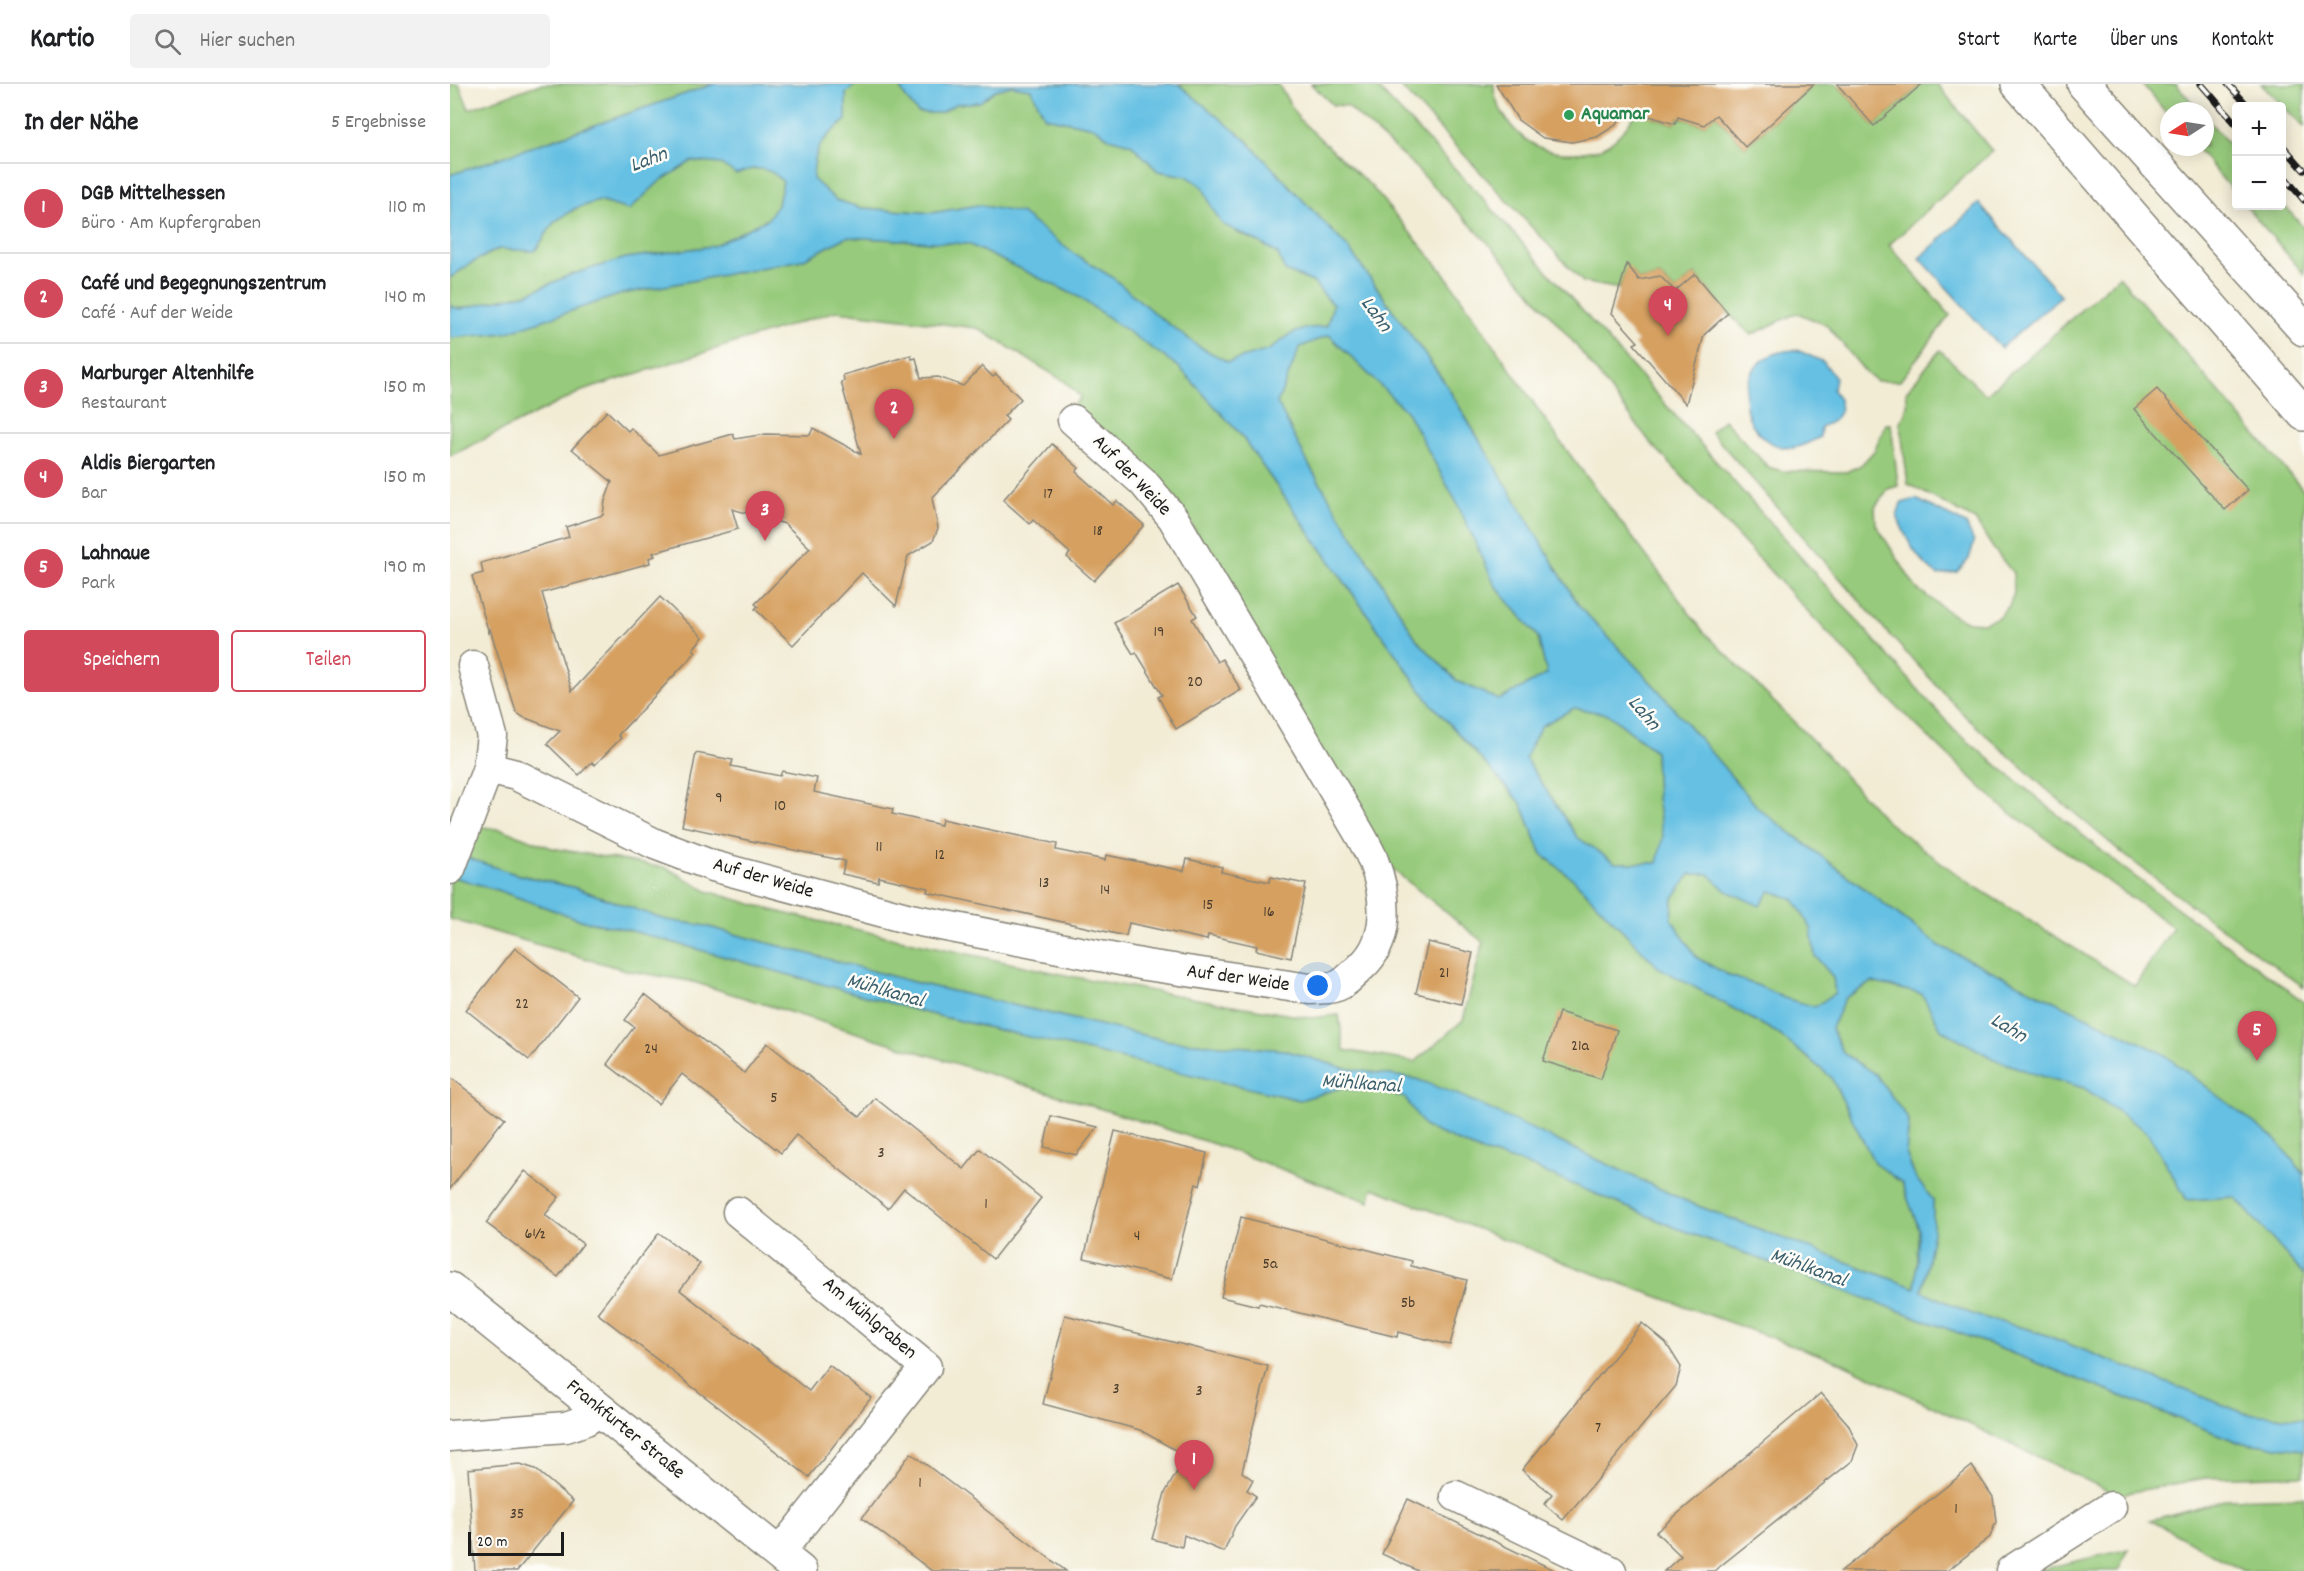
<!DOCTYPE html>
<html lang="de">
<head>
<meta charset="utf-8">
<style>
	:root { --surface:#fff; --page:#f2f2f2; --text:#202124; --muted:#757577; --line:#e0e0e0; --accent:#d1495b }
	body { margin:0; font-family:Dekko,sans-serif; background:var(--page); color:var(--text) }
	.controls { position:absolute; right:18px; top:18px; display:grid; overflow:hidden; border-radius:6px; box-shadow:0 3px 15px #0003 }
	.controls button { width:54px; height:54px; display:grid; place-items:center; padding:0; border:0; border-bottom:2px solid var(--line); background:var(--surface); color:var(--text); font:30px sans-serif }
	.compass { position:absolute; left:1710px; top:18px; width:54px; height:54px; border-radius:50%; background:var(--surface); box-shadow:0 3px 15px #0003; rotate:258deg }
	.scale { position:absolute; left:18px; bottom:15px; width:96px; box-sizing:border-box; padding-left:6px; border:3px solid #1c1c1c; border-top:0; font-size:16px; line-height:21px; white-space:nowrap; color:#1c1c1c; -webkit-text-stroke:4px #fdfcf7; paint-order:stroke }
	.you { position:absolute; left:868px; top:902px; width:21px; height:21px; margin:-15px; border:4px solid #fff; border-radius:50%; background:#1a73e8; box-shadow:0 0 0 9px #1a73e833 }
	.badge { display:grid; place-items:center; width:39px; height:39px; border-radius:50%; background:var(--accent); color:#fff; font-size:20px; font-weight:700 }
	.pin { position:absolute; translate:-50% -50px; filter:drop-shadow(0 2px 3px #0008) }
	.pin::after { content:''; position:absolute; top:32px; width:21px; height:18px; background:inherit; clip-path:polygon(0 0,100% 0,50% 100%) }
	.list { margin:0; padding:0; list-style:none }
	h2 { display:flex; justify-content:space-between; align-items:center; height:78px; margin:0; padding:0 24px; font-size:26px }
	h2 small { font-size:20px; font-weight:400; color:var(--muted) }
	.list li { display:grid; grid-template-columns:39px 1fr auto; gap:18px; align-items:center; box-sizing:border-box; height:90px; padding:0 24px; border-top:2px solid var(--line) }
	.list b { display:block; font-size:22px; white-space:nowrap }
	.list p { margin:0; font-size:20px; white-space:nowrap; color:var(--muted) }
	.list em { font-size:20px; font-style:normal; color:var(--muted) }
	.actions { display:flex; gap:12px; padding:18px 24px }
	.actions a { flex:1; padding:14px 0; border:2px solid var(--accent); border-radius:6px; text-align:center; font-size:21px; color:var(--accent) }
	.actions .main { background:var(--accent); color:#fff }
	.icon { flex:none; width:33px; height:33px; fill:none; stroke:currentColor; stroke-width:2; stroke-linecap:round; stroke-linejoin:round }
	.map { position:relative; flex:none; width:1854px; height:1487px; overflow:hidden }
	header { display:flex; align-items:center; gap:36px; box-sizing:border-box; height:84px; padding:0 30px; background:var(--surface); border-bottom:2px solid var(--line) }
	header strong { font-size:28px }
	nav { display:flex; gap:33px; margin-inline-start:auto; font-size:21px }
	.search { width:420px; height:54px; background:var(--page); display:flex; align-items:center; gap:15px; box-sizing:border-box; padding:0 21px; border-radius:6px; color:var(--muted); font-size:22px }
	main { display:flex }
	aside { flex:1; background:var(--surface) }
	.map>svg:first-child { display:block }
	.green { fill:#97ca7b; stroke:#5a734c; stroke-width:1.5 }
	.water { fill:#65c0e3; stroke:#406e80; stroke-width:1.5; fill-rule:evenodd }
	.building { fill:#d6a060 }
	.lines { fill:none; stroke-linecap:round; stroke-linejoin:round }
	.minor-casing { stroke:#878478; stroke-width:33 }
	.tertiary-casing { stroke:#878478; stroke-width:36 }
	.trunk-casing { stroke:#878478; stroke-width:36 }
	.minor { stroke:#fff; stroke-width:30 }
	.tertiary { stroke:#fff; stroke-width:33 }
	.trunk { stroke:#fff; stroke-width:33 }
	.rail-casing { stroke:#1c1c1c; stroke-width:7 }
	.rail { stroke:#fdfcf7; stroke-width:4.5; stroke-dasharray:14; stroke-linecap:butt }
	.leisure-dot { fill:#2e9e5b; stroke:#fdfcf7; stroke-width:2 }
	.labels { text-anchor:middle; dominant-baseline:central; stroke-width:5; stroke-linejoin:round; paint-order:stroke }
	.number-label { font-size:16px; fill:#4a3d2d }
	.leisure-label { font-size:20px; font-weight:bold; fill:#27864d; stroke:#fdfcf7; text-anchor:start }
	.street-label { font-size:20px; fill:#1c1c1c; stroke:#fdfcf7 }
	.water-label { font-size:21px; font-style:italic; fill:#395e6c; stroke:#fdfcf7 }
</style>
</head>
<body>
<header>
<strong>Kartio</strong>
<div class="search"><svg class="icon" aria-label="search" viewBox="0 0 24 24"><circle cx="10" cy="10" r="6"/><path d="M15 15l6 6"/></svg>Hier suchen</div>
<nav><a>Start</a><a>Karte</a><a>Über uns</a><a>Kontakt</a></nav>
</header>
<main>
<aside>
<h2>In der Nähe<small>5 Ergebnisse</small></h2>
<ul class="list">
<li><span class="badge">1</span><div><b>DGB Mittelhessen</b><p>Büro · Am Kupfergraben</p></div><em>110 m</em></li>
<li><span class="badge">2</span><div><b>Café und Begegnungszentrum</b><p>Café · Auf der Weide</p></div><em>140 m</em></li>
<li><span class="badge">3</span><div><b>Marburger Altenhilfe</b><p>Restaurant</p></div><em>150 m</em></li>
<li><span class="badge">4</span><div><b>Aldis Biergarten</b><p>Bar</p></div><em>150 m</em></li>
<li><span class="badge">5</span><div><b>Lahnaue</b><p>Park</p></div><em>190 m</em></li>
</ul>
<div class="actions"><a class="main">Speichern</a><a>Teilen</a></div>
</aside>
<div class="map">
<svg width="1854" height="1487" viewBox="0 0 1854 1487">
	<rect width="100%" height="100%" fill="#fdfcf7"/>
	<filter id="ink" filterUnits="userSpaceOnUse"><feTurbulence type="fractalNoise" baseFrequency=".0167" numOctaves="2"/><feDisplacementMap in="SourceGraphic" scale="12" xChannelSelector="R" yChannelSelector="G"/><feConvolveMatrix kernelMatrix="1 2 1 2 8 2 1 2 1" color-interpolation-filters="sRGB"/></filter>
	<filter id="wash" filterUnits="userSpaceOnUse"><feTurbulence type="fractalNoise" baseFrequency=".008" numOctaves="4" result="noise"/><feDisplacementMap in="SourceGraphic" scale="24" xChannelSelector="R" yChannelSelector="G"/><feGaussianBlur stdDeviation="1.35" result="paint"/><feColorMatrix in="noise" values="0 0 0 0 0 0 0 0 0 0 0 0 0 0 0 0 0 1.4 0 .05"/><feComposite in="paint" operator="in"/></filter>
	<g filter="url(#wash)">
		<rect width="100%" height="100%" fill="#f2ecd5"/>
		<!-- green -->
		<g class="green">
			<polygon points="0,0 9,0 19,25 90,0 264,0 0,91"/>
			<path d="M406,0H448L456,14L468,29H490L506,20L530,18L545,6L562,2L581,5L595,33L644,43L659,54L681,60L708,87L737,92L753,103L762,124L788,149L811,159L828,170L835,187L863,198L883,221L877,242L855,245L841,250L819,266L778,278L748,262L704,229L662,193L624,170L528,121L482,129L412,124L386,116L363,95C364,61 371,57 396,36V9Z"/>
			<polygon points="728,0 828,0 849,35 921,102 994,189 1112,360 1253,547 1369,663 1436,737 1516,797 1685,902 1723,843 1552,723 1447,623 1200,358 1125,260 1041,162 961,79 897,22 883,21 861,0 922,0 929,5 1028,109 1504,646 1668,780 1854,918 1854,1090 1825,1055 1712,969 1490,862 1309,725 1210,608 1129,522 995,299 899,165 796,56"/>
			<path d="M948,0H1044C1043,10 1048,21 1053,30C1070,59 1100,74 1134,68C1140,67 1147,67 1152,64C1173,52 1182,36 1192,15L1203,20L1200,32L1225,40L1228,33L1254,41L1266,31L1295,63L1364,0H1387L1424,42L1472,0H1487L1542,67L1439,161L1500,231L1450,297H1427L1417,290L1377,241L1347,229L1301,251L1278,229L1245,190L1225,207L1210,192L1189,196L1181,186L1176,185L1169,205L1133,198Z"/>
			<polygon points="1692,0 1726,0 1750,27 1719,27 1719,32"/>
			<polygon points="1811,0 1854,0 1854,43"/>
			<polygon points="1755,33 1786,68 1786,111 1746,63 1755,63"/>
			<path d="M242,77L271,80L286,89C304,82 320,82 333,98L328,120L318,135L263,162L176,174L120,191L79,209L10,225L0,222V194L21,179L49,165L85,167L104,138L126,124L149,117L179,126L210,97Z"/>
			<polygon points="1832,119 1854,144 1854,190 1796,122 1832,122"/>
			<polygon points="397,153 518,160 627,212 729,283 790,350 978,616 1071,719 1092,770 1124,796 1208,883 1326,948 1381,993 1424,1078 1452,1099 1469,1145 1465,1204 1240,1119 1108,1057 966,995 894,984 834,966 719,957 467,899 251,841 216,836 126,804 65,790 0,768 0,732 33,743 54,746 102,764 217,784 257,807 333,829 463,858 620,892 747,915 860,934 889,931 894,966 965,978 1013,936 1033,858 936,780 733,426 620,325 631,313 614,297 527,244 386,227 132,307 0,372 0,254 55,249 172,210 352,176"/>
			<path d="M1669,192L1854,407V903L1751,829L1672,769L1595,704L1515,632L1437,548L1261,348L1274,336L1318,383L1332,387L1396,388L1411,381L1424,367L1436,340H1441L1448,402L1438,405L1425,423L1426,441L1466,504L1503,531L1518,538L1533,539L1547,534L1559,522L1564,509L1563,489L1543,464L1525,436L1458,400L1450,339C1457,328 1459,322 1456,308L1490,266L1536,311Z"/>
			<polygon points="879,251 957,328 1007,419 1045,501 1088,553 1097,590 1049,616 1007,597 967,556 860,383 827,319 850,263"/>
			<polygon points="1124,624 1158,630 1205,667 1207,713 1213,753 1208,779 1165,779 1127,753 1075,674 1091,642"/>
			<polygon points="1240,789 1259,790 1275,806 1320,807 1344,815 1361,844 1365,872 1383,893 1385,909 1365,923 1334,914 1309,902 1280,892 1247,874 1222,836 1223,814"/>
			<polygon points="0,792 47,806 134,837 175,845 476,929 850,1016 890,1004 934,1008 956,1014 975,1043 1032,1068 1075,1080 1229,1145 1536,1259 1788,1358 1854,1366 1854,1391 1755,1394 1667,1411 1392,1279 1123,1182 923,1104 919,1118 764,1060 240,897 179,887 0,835"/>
			<polygon points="1422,898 1472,910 1491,945 1544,975 1585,990 1634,1004 1697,1048 1737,1116 1785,1113 1854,1191 1854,1335 1794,1329 1585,1247 1524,1231 1472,1207 1483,1148 1483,1116 1465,1093 1456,1069 1459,1036 1426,991 1393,969 1381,944 1395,914"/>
			<polygon points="1854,1413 1854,1487 1793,1487 1700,1436 1778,1415"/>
			<polygon points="1679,1465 1668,1487 1587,1487 1587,1486"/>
		</g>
		<!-- water -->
		<g class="water">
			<path d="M264,0H406L396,9V36C371,57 364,61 363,95L386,116L412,124L482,129L528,121L571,129L624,170L662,193L704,229L748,262L778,278L819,266L841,250L855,245L877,242L883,221L863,198L835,187L828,170L811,159L772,140L762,124L753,103L737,92L708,87L681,60L659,54L644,43L595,33L581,5L562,2L545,6L530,18L506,20L490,29H468L456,14L448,0H728L796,56L899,165L995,299L1129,522L1210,608L1309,725L1490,862L1712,969L1825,1055L1854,1090V1191L1785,1113L1737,1116L1697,1048L1634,1004L1585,990L1544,975L1491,945L1472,910L1422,898L1395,914L1381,944L1393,969L1426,991L1459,1036L1456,1069L1465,1093L1483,1116V1148L1472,1207L1524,1231L1585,1247L1794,1329L1854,1335V1366L1788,1358L1536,1259L1229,1145L1075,1080L1032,1068L975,1043L955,1014L934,1008L890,1004L850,1016L476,929L175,845L134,837L47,806L0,792V768L65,790L126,804L216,836L251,841L467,899L719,957L834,966L894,984L966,995L1009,1011L1240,1119L1465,1204L1469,1145L1452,1099L1424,1078L1381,993L1326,948L1208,883L1124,796L1092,770L1071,719L978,616L790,350L729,283L627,212L518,160L397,153L352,176L172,210L55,249L0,254V222L10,225L79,209L120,191L176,174L263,162L318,135L328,120L333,98C320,82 305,82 286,90L271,80L242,77L210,97L179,126L149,117L126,124L104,138L85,167L48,165L21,179L0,194V91ZM879,251L957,328L1007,419L1045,501L1088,553L1097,590L1049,616L1007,597L967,556L860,383L827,319L850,263ZM1124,624L1158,630L1205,667L1207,713L1213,753L1207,779H1165L1127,753L1075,674L1091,642ZM1240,790H1259L1275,806L1310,822L1320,807L1344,815L1361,844L1365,872L1383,893L1385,909L1365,923L1334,914L1309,902L1280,892L1247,874L1222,836L1223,814Z"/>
			<polygon points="1529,119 1611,212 1551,264 1470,174"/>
			<path d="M1347,266L1374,278L1385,293L1383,306C1397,324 1391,335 1371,343L1370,353C1361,358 1350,364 1340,364C1284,361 1274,267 1347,266Z"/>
			<path d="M1466,415L1516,440L1524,458L1519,475L1507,488L1488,491C1466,476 1457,456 1447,432L1451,419Z"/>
		</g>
		<g id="blocks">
			<!-- building -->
			<g class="building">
				<polygon points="1046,0 1364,0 1295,63 1266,31 1254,41 1228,33 1225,40 1177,25 1166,41 1147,53 1122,58 1093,54 1068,36"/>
				<polygon points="1387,0 1472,0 1424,42"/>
				<polygon points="1177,180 1189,196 1210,192 1225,207 1245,190 1278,229 1254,251 1236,320 1184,260 1188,258 1162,229"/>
				<polygon points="461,271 462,275 466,274 471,294 488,293 513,302 532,282 543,293 546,290 571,315 554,332 558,336 482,414 488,444 483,457 458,472 446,522 412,489 343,561 305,525 308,522 305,520 360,464 335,440 282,425 288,445 203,469 205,472 199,474 200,479 92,509 122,607 210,513 253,553 243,565 246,568 168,651 171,654 145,681 142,678 129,691 97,660 110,647 73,633 66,628 40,545 39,549 22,492 33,489 31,479 119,453 116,443 153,431 155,417 162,398 122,365 157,327 178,347 181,344 209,371 283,350 285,355 316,350 360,351 363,344 411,370 391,298 394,297 393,291"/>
				<polygon points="1707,305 1798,406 1775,426 1684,325"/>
				<polygon points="602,360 629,384 626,388 644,404 663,421 667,417 694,441 644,497 617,473 620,469 583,436 580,440 553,416"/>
				<polygon points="728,501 747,532 742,535 767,578 772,575 791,606 726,645 708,613 712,611 686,568 683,570 664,539"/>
				<polygon points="246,669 283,676 281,682 330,692 332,687 367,694 364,708 443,725 442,730 491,741 492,735 527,743 607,760 606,766 655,776 656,771 734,787 737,775 772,783 771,788 795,793 820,798 821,793 856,800 841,874 806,866 807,862 758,851 757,856 679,839 676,852 477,808 478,804 429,793 428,798 392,790 395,777 232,742"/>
				<polygon points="978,858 1023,869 1011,920 966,909"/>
				<polygon points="65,864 128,913 79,976 16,926"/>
				<polygon points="195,910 294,989 317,959 410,1033 425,1014 514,1085 530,1065 591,1114 543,1175 454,1104 438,1124 346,1051 331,1069 232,990 208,1020 157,980 184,943 175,936"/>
				<polygon points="1109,928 1167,946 1151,995 1093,977"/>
				<polygon points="0,993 54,1035 0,1105"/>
				<polygon points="601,1032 648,1043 626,1071 594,1063"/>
				<polygon points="665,1047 757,1069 750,1101 746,1100 722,1195 634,1174"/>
				<polygon points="75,1087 109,1113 95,1131 133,1160 108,1193 36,1139"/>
				<polygon points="791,1133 962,1177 961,1182 1017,1196 1000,1261 948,1248 947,1253 809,1219 808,1222 771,1213"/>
				<polygon points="209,1149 250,1180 230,1206 359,1307 379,1281 421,1314 359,1393 147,1229"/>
				<polygon points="615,1231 818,1282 792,1388 803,1396 797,1406 806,1412 785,1442 774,1468 734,1451 732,1463 702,1455 715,1409 736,1372 690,1346 593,1320"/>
				<polygon points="1192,1239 1216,1259 1231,1283 1226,1302 1113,1436 1094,1420 1102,1410 1072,1386"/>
				<polygon points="1371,1309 1398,1340 1408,1361 1402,1377 1264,1487 1214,1487 1231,1472 1206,1448"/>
				<polygon points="461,1369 541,1430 616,1487 482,1487 412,1434"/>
				<polygon points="70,1380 85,1385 123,1417 67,1487 25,1487 18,1385"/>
				<polygon points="1522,1382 1543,1413 1546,1438 1540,1453 1497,1487 1391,1487"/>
				<polygon points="958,1415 1106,1487 968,1487 932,1470"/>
			</g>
		</g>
	</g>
	<g filter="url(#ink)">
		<use href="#blocks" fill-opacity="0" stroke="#878478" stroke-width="1.5"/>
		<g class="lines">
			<!-- minor casing -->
			<g class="minor-casing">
				<g id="minor">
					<path d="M38,684L66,691L205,760L263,782L460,835L696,881L860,905C891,904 890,903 912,882C940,856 937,813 924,779C918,762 907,746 898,730L723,434L693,398L623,336"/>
					<polyline points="0,785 38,684 42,652 23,582"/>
					<polyline points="288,1128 476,1283 329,1469"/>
					<polyline points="0,1352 116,1343 136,1336 151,1327"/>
					<polyline points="1006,1412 1161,1487"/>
					<polyline points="1561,1487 1661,1423"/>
				</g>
			</g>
			<!-- tertiary casing -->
			<g class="tertiary-casing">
				<polyline id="tertiary" points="0,1205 350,1487"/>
			</g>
			<!-- trunk casing -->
			<g class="trunk-casing">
				<g id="trunk">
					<polyline points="1568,0 1854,330"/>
					<polyline points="1634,0 1854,245"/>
				</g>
			</g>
			<!-- minor -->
			<use href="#minor" class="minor"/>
			<!-- tertiary -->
			<use href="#tertiary" class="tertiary"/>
			<!-- trunk -->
			<use href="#trunk" class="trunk"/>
			<!-- rail casing -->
			<g class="rail-casing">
				<g id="rail">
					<polyline points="1751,0 1786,40"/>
					<polyline points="1778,0 1798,22"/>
					<polyline points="1832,61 1854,86"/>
					<polyline points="1832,90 1854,116"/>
				</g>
			</g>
			<!-- rail -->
			<use href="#rail" class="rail"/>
		</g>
	</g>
	<!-- markers -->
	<circle class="leisure-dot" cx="1119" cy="31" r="6"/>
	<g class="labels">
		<!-- number labels -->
		<g class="number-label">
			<text x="598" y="410">17</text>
			<text x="648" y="447">18</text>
			<text x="709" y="548">19</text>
			<text x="745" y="598">20</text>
			<text x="269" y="714">9</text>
			<text x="330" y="722">10</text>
			<text x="429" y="763">11</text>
			<text x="490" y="771">12</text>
			<text x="594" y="799">13</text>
			<text x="655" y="806">14</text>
			<text x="758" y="821">15</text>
			<text x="819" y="828">16</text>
			<text x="994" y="889">21</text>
			<text x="72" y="920">22</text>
			<text x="1130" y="962">21a</text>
			<text x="201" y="965">24</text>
			<text x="324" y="1014">5</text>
			<text x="431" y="1069">3</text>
			<text x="536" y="1120">1</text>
			<text x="85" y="1150">6½</text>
			<text x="687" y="1152">4</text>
			<text x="820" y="1180">5a</text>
			<text x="958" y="1219">5b</text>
			<text x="666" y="1305">3</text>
			<text x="749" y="1307">3</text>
			<text x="1148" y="1344">7</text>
			<text x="470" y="1399">1</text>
			<text x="1506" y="1425">1</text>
			<text x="67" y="1430">35</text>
		</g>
		<!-- leisure labels -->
		<g class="leisure-label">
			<text x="1131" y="31">Aquamar</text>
		</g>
		<!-- street labels -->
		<g class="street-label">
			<text transform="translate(681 392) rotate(46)">Auf der Weide</text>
			<text transform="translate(313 795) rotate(16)">Auf der Weide</text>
			<text transform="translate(788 895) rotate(8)">Auf der Weide</text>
			<text transform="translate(419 1235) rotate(40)">Am Mühlgraben</text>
			<text transform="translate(175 1346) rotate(39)">Frankfurter Straße</text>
		</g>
		<!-- water labels -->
		<g class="water-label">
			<text transform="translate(199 77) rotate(-21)">Lahn</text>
			<text transform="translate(925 231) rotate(54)">Lahn</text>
			<text transform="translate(1193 630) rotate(50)">Lahn</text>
			<text transform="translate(435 908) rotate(16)">Mühlkanal</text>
			<text transform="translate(1558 945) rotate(31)">Lahn</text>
			<text transform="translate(911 1001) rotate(4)">Mühlkanal</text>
			<text transform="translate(1358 1185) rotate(20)">Mühlkanal</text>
		</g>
	</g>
</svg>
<div class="controls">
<button>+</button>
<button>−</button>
</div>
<svg class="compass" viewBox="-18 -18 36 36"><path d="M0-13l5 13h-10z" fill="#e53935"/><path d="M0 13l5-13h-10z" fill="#757577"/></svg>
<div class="scale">20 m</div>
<div class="you"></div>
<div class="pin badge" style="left:744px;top:1406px">1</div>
<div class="pin badge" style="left:444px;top:355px">2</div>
<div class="pin badge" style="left:315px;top:457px">3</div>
<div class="pin badge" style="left:1218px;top:252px">4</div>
<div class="pin badge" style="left:1807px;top:977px">5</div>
</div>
</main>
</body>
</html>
